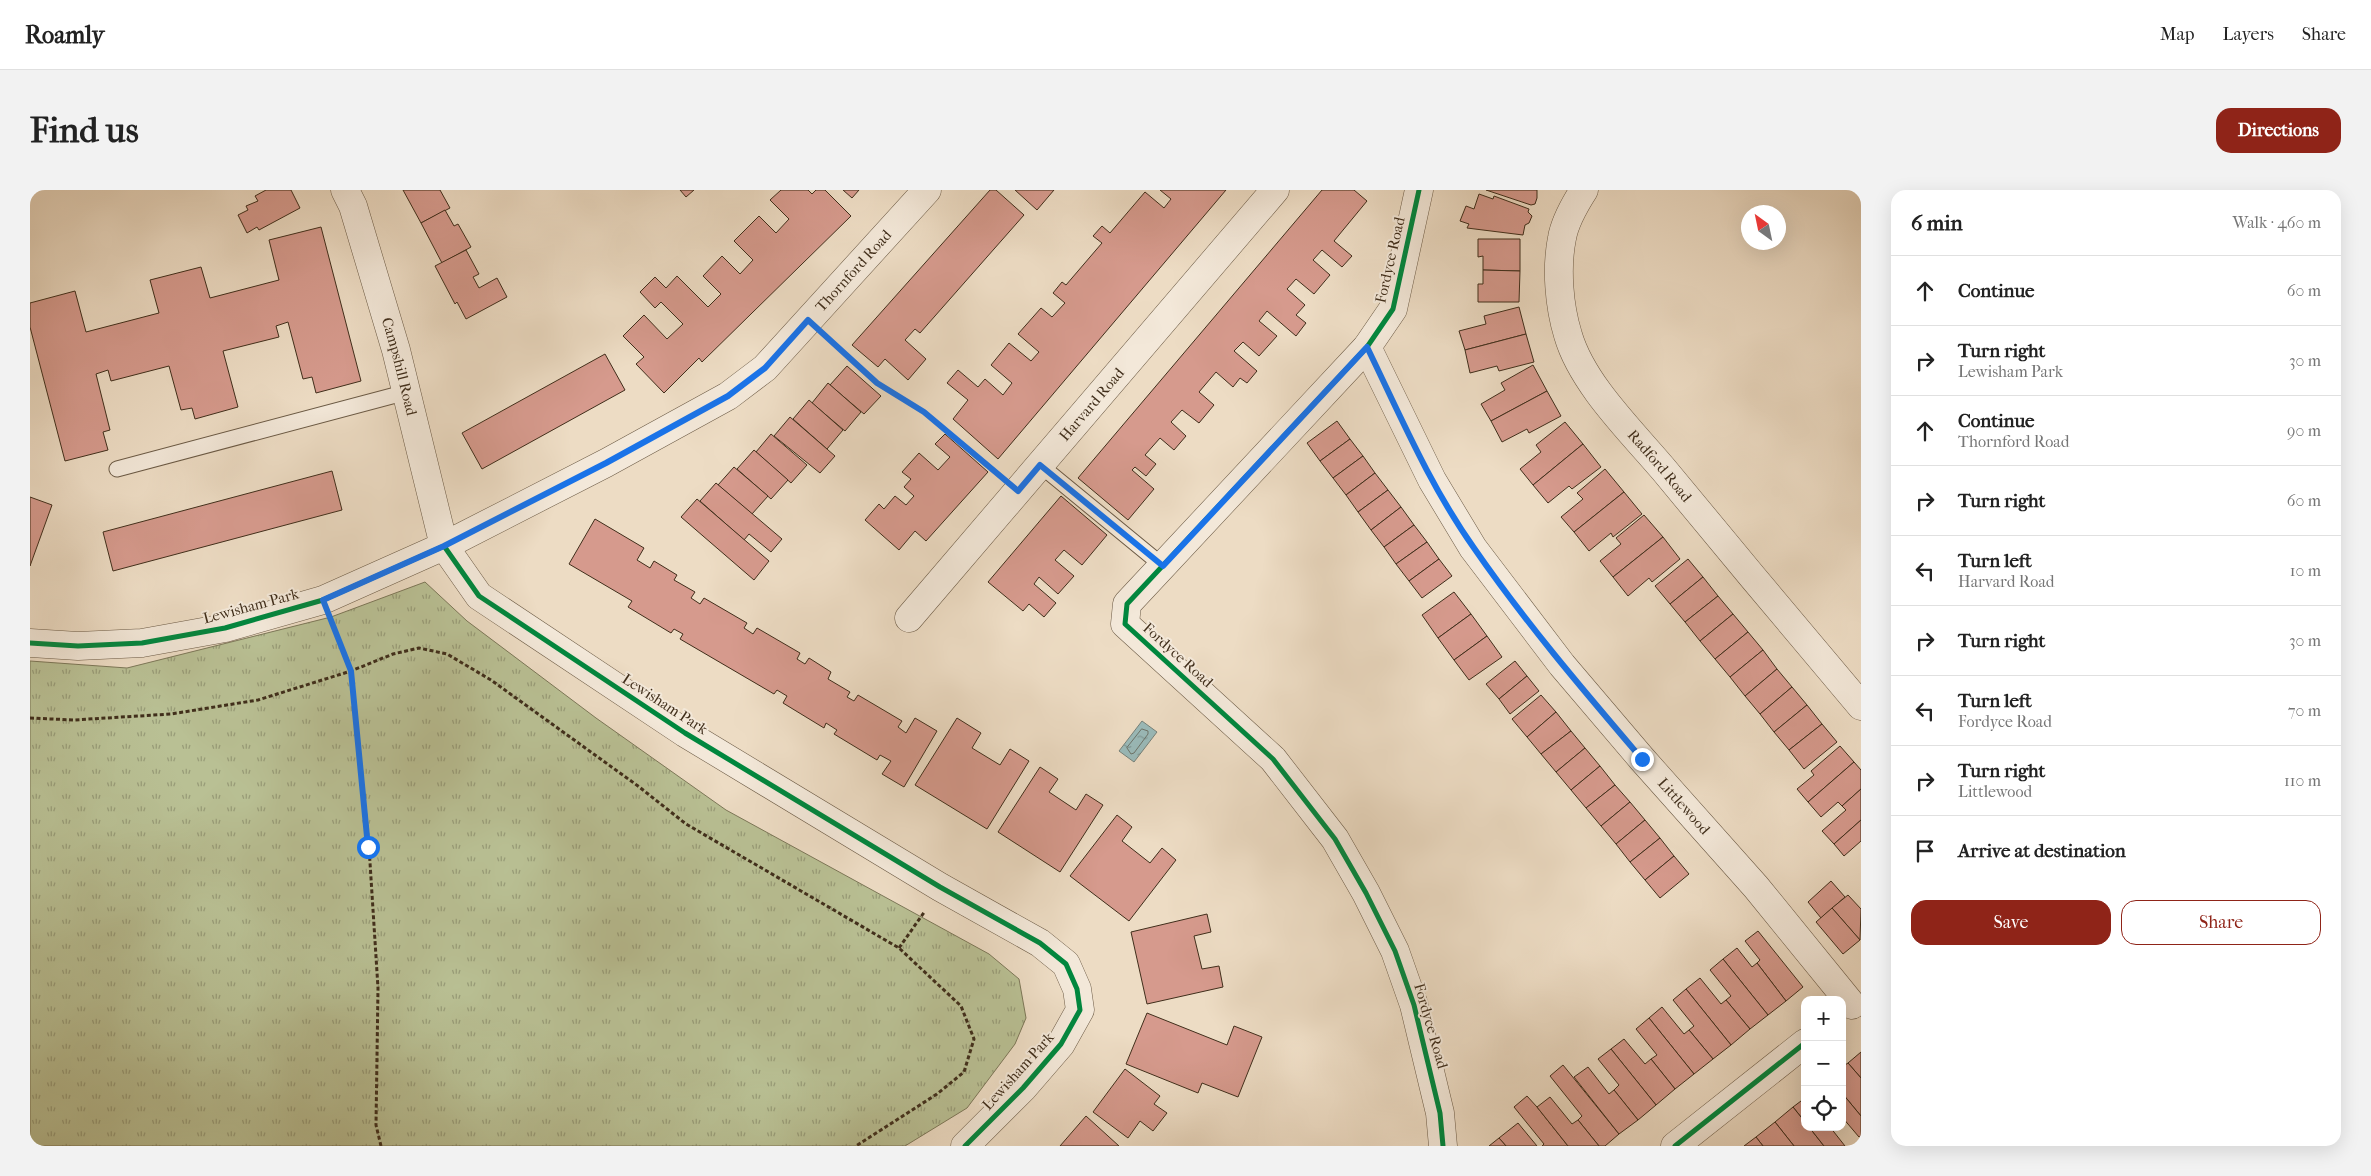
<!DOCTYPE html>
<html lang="en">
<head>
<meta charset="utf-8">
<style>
	:root { --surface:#fff; --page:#f2f2f2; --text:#222; --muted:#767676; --line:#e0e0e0; --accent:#8f2418 }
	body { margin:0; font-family:"IM FELL French Canon",serif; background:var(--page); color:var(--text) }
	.controls { position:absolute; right:15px; bottom:15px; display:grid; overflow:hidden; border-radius:10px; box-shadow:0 5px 20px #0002 }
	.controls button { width:45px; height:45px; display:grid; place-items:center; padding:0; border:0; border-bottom:1px solid var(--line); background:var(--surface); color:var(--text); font:25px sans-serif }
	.compass { position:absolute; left:1711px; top:15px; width:45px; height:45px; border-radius:50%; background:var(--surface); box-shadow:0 5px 20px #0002; rotate:327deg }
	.stop { position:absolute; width:15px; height:15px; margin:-11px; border:4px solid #1a73e8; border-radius:50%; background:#fff }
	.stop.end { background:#1a73e8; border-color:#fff; box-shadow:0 1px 5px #0008 }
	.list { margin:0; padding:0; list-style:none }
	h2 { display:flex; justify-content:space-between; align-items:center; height:65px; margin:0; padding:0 20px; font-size:21px }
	h2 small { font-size:16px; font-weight:400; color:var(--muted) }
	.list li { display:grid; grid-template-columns:32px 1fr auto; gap:15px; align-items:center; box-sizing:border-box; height:70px; padding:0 20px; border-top:1px solid var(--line) }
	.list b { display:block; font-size:19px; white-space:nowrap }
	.list p { margin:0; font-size:16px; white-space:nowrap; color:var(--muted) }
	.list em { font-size:16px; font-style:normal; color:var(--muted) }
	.actions { display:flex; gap:10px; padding:15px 20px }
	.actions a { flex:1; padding:11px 0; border:1px solid var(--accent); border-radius:15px; text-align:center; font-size:18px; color:var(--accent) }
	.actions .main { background:var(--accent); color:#fff }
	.icon { flex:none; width:28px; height:28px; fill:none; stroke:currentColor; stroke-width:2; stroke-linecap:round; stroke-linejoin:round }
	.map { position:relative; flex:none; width:1831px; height:956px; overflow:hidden; border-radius:15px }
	header { display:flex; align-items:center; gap:30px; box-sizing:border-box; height:70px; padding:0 25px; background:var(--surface); border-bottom:1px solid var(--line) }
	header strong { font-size:24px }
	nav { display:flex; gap:28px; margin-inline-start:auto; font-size:18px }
	.intro { display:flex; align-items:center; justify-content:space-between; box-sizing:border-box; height:120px; padding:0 30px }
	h1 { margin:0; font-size:35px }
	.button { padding:12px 22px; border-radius:15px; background:var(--accent); color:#fff; font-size:18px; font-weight:700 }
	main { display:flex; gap:30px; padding:0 30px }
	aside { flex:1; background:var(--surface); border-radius:15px; box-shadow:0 5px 20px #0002 }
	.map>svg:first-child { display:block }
	.park { fill:url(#park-tufts); stroke:#7c7758 }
	.water { fill:url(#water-ripples); stroke:#76827a }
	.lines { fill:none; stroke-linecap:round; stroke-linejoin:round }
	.shore { stroke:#6d746a; stroke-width:1 }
	.building { fill:#d69a8d; stroke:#402e1b }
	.service-casing { stroke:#6b5a45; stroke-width:17 }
	.minor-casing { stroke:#6b5a45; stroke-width:29 }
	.path { stroke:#402e1b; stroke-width:3; stroke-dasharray:4 2.5; stroke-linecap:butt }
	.service { stroke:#f3e8d9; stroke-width:15 }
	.minor { stroke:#f3e8d9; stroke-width:28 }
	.cycleway-casing { stroke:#f3e8d9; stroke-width:8 }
	.cycleway { stroke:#00873e; stroke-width:5 }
	.route { stroke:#1a73e8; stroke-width:6 }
	.labels { text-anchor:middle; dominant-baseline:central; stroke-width:4; stroke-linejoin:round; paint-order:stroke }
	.street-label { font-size:15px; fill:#402e1b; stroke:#f3e8d9 }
</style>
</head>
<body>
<header>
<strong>Roamly</strong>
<nav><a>Map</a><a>Layers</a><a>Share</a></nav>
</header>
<div class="intro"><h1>Find us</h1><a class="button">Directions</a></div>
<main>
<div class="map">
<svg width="1831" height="956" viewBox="0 0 1831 956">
	<defs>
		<pattern id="park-tufts" width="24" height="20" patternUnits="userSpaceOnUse" patternTransform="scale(1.25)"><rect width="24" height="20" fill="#b9c094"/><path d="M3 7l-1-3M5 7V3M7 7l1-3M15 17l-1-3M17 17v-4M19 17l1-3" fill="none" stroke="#989c78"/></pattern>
		<pattern id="water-ripples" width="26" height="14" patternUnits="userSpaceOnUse" patternTransform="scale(1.25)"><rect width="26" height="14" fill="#9abab9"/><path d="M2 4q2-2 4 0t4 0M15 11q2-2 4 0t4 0" fill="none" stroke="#7f9896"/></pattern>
	</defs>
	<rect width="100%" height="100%" fill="#eddcc4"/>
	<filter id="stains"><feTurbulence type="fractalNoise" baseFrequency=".004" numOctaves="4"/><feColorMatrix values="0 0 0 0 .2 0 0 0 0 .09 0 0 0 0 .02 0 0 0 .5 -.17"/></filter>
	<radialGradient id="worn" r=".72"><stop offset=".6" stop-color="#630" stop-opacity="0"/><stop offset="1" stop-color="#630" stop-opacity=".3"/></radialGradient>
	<!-- park -->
	<polygon class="park" points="395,392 437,431 566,528 696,620 959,764 989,789 996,828 985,854 937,918 875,956 0,956 0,471 97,478 301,427"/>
	<!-- water -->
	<polygon class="water" points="1112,531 1127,542 1104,572 1089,561"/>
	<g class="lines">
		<!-- shore -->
		<polygon class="shore" points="1112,539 1118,541 1118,544 1104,563 1101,564 1097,558"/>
	</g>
	<!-- building -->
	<g class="building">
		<polygon points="236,0 261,0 270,18 229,40 227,37 217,43 208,25 218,20 216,16 228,11 225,6"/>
		<polygon points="373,0 410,0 420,18 391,33"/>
		<polygon points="650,0 664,0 656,7"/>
		<polygon points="751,0 778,0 782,4 786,0 795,0 821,26 672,172 669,168 634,203 606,174 614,167 593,146 614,125 637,149 653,134 631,112 625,118 610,102 625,87 636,98 647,86 678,117 691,104 673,86 692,66 710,84 723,70 704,51 729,26 746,43 759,29 740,10"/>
		<polygon points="813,0 829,0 822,8"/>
		<polygon points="960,0 966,0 994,25 890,143 885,139 875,150 896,169 878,190 855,169 848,177 822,155"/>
		<polygon points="985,0 1024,0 1007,20"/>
		<polygon points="1130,0 1196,0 968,269 923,229 938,210 917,193 928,180 948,197 955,189 973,205 982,193 961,175 979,153 1001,171 1009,162 988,144 1011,118 1022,127 1035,113 1023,103 1032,92 1036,95 1072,53 1063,46 1072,36 1080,43 1115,2 1134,18 1141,9"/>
		<polygon points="1292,0 1324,0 1337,11 1304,51 1322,66 1312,77 1292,60 1283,70 1300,85 1284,104 1266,89 1257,99 1275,115 1266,125 1276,133 1266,146 1237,121 1229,131 1247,146 1229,166 1213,152 1204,161 1227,181 1217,193 1210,188 1203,197 1186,182 1169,202 1184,215 1169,233 1152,220 1141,232 1156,246 1144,260 1130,248 1115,265 1126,274 1116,286 1105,277 1102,280 1124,299 1098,330 1048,288"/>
		<polygon points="1456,0 1507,0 1507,8 1505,14 1501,15"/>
		<polygon points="1449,4 1463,9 1464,6 1499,19 1498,22 1502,26 1499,33 1495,35 1493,45 1437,38 1439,34 1430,31 1436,16 1444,19"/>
		<polygon points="415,20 424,36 428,34 441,57 412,73 391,33"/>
		<polygon points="291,37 331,191 286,203 282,187 273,189 258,132 246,136 249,147 193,161 208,217 165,229 162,218 151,220 139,176 81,191 78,180 66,184 80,240 73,242 78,260 35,271 0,137 0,113 45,101 56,142 129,123 120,90 171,77 180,108 249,90 239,50"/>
		<polygon points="1448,49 1490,49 1490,81 1453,80 1453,66 1448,67"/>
		<polygon points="436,60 449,84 443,87 449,98 467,88 477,107 436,129 427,112 425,114 405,76"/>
		<polygon points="1453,80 1490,81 1489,112 1448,112 1448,94 1453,94"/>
		<polygon points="1489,117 1496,144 1435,160 1429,141 1456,134 1454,126"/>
		<polygon points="1496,144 1504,172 1469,181 1467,176 1440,183 1435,160"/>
		<polygon points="575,164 595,200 452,279 432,243"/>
		<polygon points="1503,175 1517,201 1461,231 1451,214 1475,200 1471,193"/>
		<polygon points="817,176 851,206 834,224 800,195"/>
		<polygon points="798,193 831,222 815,241 782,213"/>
		<polygon points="1517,201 1531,226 1499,243 1497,239 1472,252 1461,231"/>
		<polygon points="779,210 813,240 797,259 763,229"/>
		<polygon points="760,227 805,266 790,283 744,246"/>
		<polygon points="1307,231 1320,249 1290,271 1277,253"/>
		<polygon points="1535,232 1553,254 1503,295 1490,279 1511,262 1506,255"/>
		<polygon points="741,244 777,275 761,293 726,262"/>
		<polygon points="915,244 958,282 896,351 885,341 869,360 835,330 849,314 854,319 865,306 876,315 884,306 874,297 881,289 872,282 889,263 908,280 920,267 905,254"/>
		<polygon points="1320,249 1333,266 1303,288 1290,271"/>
		<polygon points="1553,254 1571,277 1542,299 1539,296 1518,313 1503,295"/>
		<polygon points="724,260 758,290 741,309 707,279"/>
		<polygon points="1333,266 1345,283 1316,305 1303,288"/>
		<polygon points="704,277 738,306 722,324 688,295"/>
		<polygon points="1575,279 1594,302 1544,342 1531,327 1553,309 1547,303"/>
		<polygon points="302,281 312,320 83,381 73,342"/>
		<polygon points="1345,283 1358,300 1328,322 1316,305"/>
		<polygon points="686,293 752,349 741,362 719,344 714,350 670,311"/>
		<polygon points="1358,300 1371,317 1341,340 1328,322"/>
		<polygon points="1594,302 1612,324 1583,347 1581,343 1559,361 1544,342"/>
		<polygon points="1031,306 1077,345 1052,375 1034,360 1025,370 1044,386 1028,404 1009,387 1004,394 1026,413 1014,427 999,414 993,421 958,392"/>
		<polygon points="0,307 22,315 0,376"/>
		<polygon points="667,309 739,371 724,390 651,327"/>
		<polygon points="1371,317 1384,335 1354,357 1341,340"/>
		<polygon points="1614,325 1633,347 1583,387 1570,371 1591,354 1586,348"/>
		<polygon points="565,329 614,358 607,370 620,378 624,371 647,385 644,390 665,402 661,408 670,414 674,408 717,433 714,438 723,444 727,438 770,463 767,469 775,474 779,468 801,482 798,489 820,502 817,507 824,511 828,505 872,531 868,537 876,543 885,528 907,541 874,597 852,584 861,571 850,565 847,570 804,544 807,540 796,533 794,538 753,513 757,506 747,500 744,504 650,449 653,444 644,439 641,443 598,417 602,411 539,374"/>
		<polygon points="1384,335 1397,352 1366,374 1354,357"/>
		<polygon points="1633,347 1650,369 1622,392 1619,388 1598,406 1583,387"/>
		<polygon points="1397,352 1409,369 1379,391 1366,374"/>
		<polygon points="1409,369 1422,386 1392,408 1379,391"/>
		<polygon points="1658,369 1673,387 1640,414 1625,396"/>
		<polygon points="1673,387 1688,406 1655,432 1640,414"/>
		<polygon points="1424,402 1441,424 1408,448 1392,425"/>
		<polygon points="1688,406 1703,424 1670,451 1655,432"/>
		<polygon points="1441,424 1457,446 1424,470 1408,448"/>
		<polygon points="1703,424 1718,442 1685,469 1670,451"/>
		<polygon points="1718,442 1733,460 1700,487 1685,469"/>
		<polygon points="1457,446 1472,467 1439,490 1424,470"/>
		<polygon points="1733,460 1747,479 1715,506 1700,487"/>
		<polygon points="1485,471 1497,486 1469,509 1456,494"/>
		<polygon points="1747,479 1762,497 1730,524 1715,506"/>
		<polygon points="1497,486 1509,501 1480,524 1469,509"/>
		<polygon points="1762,497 1777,515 1744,542 1730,524"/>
		<polygon points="1511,505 1526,522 1497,547 1482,529"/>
		<polygon points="1777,515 1792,534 1759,560 1744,542"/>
		<polygon points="1526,522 1541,541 1511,564 1497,547"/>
		<polygon points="927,528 951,543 942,558 970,575 980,559 999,571 957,639 885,595"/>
		<polygon points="1792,534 1807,552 1774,579 1759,560"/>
		<polygon points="1541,541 1555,558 1526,582 1511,564"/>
		<polygon points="1810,556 1824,572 1778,612 1767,599 1784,585 1781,581"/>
		<polygon points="1555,558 1570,576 1541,600 1526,582"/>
		<polygon points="1824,572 1831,580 1831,599 1812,616 1808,612 1791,627 1778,612"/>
		<polygon points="1570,576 1585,595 1556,618 1541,600"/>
		<polygon points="1010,577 1028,589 1019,602 1046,620 1056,604 1073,615 1030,682 968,642"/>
		<polygon points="1585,595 1600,612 1571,636 1556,618"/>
		<polygon points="1831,599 1831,630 1804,654 1792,641 1816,620 1812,616"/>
		<polygon points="1600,612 1615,630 1586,654 1571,636"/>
		<polygon points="1087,625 1102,637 1092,651 1120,673 1132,658 1146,670 1099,731 1040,686"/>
		<polygon points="1615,630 1630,648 1600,672 1586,654"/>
		<polygon points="1831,630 1831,651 1814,666 1804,654"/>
		<polygon points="1630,648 1644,666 1615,690 1600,672"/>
		<polygon points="1644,666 1659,684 1630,708 1615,690"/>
		<polygon points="1801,691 1815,707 1791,728 1778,712"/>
		<polygon points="1818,705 1831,719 1830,750 1802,718"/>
		<polygon points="1802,718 1830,750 1813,764 1786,732"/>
		<polygon points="1177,724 1181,742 1164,746 1172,779 1189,776 1193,797 1117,814 1101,742"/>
		<polygon points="1728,741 1773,797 1756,811 1727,773 1730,770 1715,751"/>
		<polygon points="1707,758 1722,777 1727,773 1756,811 1738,825 1693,769"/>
		<polygon points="1693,769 1738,825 1720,839 1696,810 1701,806 1680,780"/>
		<polygon points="1670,788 1691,814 1696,810 1720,839 1701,855 1656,799"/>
		<polygon points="1656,799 1701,855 1683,869 1659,840 1664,836 1643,810"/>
		<polygon points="1632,817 1654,844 1659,840 1683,869 1664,884 1619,828"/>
		<polygon points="1117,823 1197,855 1204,836 1232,847 1208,907 1172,893 1168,903 1096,874"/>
		<polygon points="1619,828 1664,884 1645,899 1621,869 1627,865 1606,839"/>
		<polygon points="1594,849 1615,874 1621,869 1645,899 1626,915 1581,859"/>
		<polygon points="1581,859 1626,915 1608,930 1584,900 1589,895 1568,869"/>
		<polygon points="1831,862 1831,888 1818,873"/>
		<polygon points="1818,873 1831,888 1831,926 1812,903 1812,877"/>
		<polygon points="1533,875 1589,944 1575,956 1569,956 1548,930 1552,926 1520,886"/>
		<polygon points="1558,877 1579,904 1584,900 1608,930 1589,944 1544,887"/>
		<polygon points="1095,879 1130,906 1124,914 1137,923 1123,941 1110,931 1098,948 1063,922"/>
		<polygon points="1812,903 1831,926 1831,946 1829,947 1812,927"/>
		<polygon points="1497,906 1507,917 1538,956 1512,956 1514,954 1484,917"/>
		<polygon points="1520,907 1542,934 1548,930 1569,956 1538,956 1507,917"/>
		<polygon points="1775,908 1775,932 1763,917"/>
		<polygon points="1763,917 1775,932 1775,937 1779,937 1794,956 1764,956 1745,932"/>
		<polygon points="1056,926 1089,956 1030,956"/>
		<polygon points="1745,932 1764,956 1733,956 1726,947"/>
		<polygon points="1488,933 1507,956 1476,956 1469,948"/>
		<polygon points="1779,937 1800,937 1815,956 1794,956"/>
		<polygon points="1726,947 1733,956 1714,956"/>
		<polygon points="1469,948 1476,956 1459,956"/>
	</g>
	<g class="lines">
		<!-- service casing -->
		<g class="service-casing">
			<g id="service">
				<polyline points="1010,275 1133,376"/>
				<polyline points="87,279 377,202"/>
			</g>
		</g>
		<!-- minor casing -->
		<g class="minor-casing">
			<g id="minor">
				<path id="s1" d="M315,0L323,16L366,160L414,356L576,273L698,206L735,178L897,0"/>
				<polyline points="1389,0 1363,119 1337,157 1097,414 1095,434 1243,569 1305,649 1336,703 1365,761 1384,815 1410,923 1413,956"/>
				<path id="s2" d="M1554,0C1545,14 1535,31 1532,48C1526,78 1529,116 1538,145C1552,194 1602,242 1634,280C1699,359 1765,438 1831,516"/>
				<path id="s3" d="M1337,157L1402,290L1443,358L1532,475L1612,569L1726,697L1822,815"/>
				<path id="s4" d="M879,428L1245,0"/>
				<polyline points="0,453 48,456 112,453 195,438 293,410 414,356 449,406 655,543 910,697 1010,753 1036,774 1047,799 1050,820 1031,854 993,898 935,956"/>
				<polyline points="1645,956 1775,853"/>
			</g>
		</g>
		<!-- path -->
		<g class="path">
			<polyline points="800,150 847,193 895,222 966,283"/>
			<polyline points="304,437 321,481 339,657 348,798 346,935 351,956"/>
			<polyline points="0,528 44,530 141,524 228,510 321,481 363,464 389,458 417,464 461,490 608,596 656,634 869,758 931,816 944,849 934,882 907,904 826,956"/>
			<polyline points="869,758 895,721"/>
		</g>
		<!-- service -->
		<use href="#service" class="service"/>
		<!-- minor -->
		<use href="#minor" class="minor"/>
		<!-- cycleway casing -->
		<g class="cycleway-casing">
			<g id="cycleway">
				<polyline points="1389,0 1363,119 1337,157 1097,414 1095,434 1243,569 1305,649 1336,703 1365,761 1384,815 1410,923 1413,956"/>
				<polyline points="0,453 48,456 112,453 195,438 293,410 414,356 449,406 655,543 910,697 1010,753 1036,774 1047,799 1050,820 1031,854 993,898 935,956"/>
				<polyline points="1645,956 1775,853"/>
			</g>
		</g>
		<!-- cycleway -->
		<use href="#cycleway" class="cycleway"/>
	</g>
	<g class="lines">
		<!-- route -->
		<path class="route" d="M338,657L321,481L293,410L414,356L576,273L698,206L735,178L778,130L847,193L894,222L988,301L1010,275L1133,376L1337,157C1370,225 1400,296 1444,358C1495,432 1554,501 1612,569"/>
	</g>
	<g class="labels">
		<!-- street labels -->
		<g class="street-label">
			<text transform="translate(1360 70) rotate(-77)">Fordyce Road</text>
			<text stroke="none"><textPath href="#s1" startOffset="869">Thornford Road</textPath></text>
			<text stroke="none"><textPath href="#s1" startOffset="185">Campshill Road</textPath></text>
			<text stroke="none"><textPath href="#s4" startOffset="281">Harvard Road</textPath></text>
			<text stroke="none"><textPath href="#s2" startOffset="312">Radford Road</textPath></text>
			<text transform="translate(221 416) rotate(-15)">Lewisham Park</text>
			<text transform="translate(1148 465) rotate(42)">Fordyce Road</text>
			<text transform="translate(635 514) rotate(33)">Lewisham Park</text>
			<text stroke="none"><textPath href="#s3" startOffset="561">Littlewood</textPath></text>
			<text transform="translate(1401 836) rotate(74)">Fordyce Road</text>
			<text transform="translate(988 881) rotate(-48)">Lewisham Park</text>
		</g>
	</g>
	<rect width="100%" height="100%" filter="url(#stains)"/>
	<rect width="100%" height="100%" fill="url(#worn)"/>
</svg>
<div class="controls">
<button>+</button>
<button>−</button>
<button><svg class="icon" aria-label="locate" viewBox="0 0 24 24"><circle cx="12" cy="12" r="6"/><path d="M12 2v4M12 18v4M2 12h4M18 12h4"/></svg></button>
</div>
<svg class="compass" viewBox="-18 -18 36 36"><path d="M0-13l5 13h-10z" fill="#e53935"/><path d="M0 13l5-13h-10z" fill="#767676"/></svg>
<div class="stop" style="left:338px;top:657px"></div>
<div class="stop end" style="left:1612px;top:569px"></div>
</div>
<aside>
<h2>6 min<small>Walk · 460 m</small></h2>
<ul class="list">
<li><svg class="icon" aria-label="ahead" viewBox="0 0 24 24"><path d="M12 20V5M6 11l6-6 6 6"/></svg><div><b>Continue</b></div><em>60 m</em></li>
<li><svg class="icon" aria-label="right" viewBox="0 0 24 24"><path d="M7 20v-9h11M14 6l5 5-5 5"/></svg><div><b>Turn right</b><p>Lewisham Park</p></div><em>30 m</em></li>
<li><svg class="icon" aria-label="ahead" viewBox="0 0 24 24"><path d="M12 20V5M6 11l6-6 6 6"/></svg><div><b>Continue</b><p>Thornford Road</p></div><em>90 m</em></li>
<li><svg class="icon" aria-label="right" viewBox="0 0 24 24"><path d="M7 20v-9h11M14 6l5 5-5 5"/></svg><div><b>Turn right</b></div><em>60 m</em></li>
<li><svg class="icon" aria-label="left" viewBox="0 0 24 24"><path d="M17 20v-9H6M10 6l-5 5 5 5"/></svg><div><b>Turn left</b><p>Harvard Road</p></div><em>10 m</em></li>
<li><svg class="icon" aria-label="right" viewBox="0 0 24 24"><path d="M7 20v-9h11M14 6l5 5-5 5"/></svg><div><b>Turn right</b></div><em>30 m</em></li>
<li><svg class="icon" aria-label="left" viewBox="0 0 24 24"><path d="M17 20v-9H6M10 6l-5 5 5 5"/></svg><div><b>Turn left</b><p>Fordyce Road</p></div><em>70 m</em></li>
<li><svg class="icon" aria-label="right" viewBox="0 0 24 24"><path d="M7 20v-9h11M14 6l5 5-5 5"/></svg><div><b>Turn right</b><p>Littlewood</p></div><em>110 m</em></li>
<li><svg class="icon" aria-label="arrive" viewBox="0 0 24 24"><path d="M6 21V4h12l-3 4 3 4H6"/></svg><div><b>Arrive at destination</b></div></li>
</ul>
<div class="actions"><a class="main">Save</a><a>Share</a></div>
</aside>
</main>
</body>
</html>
